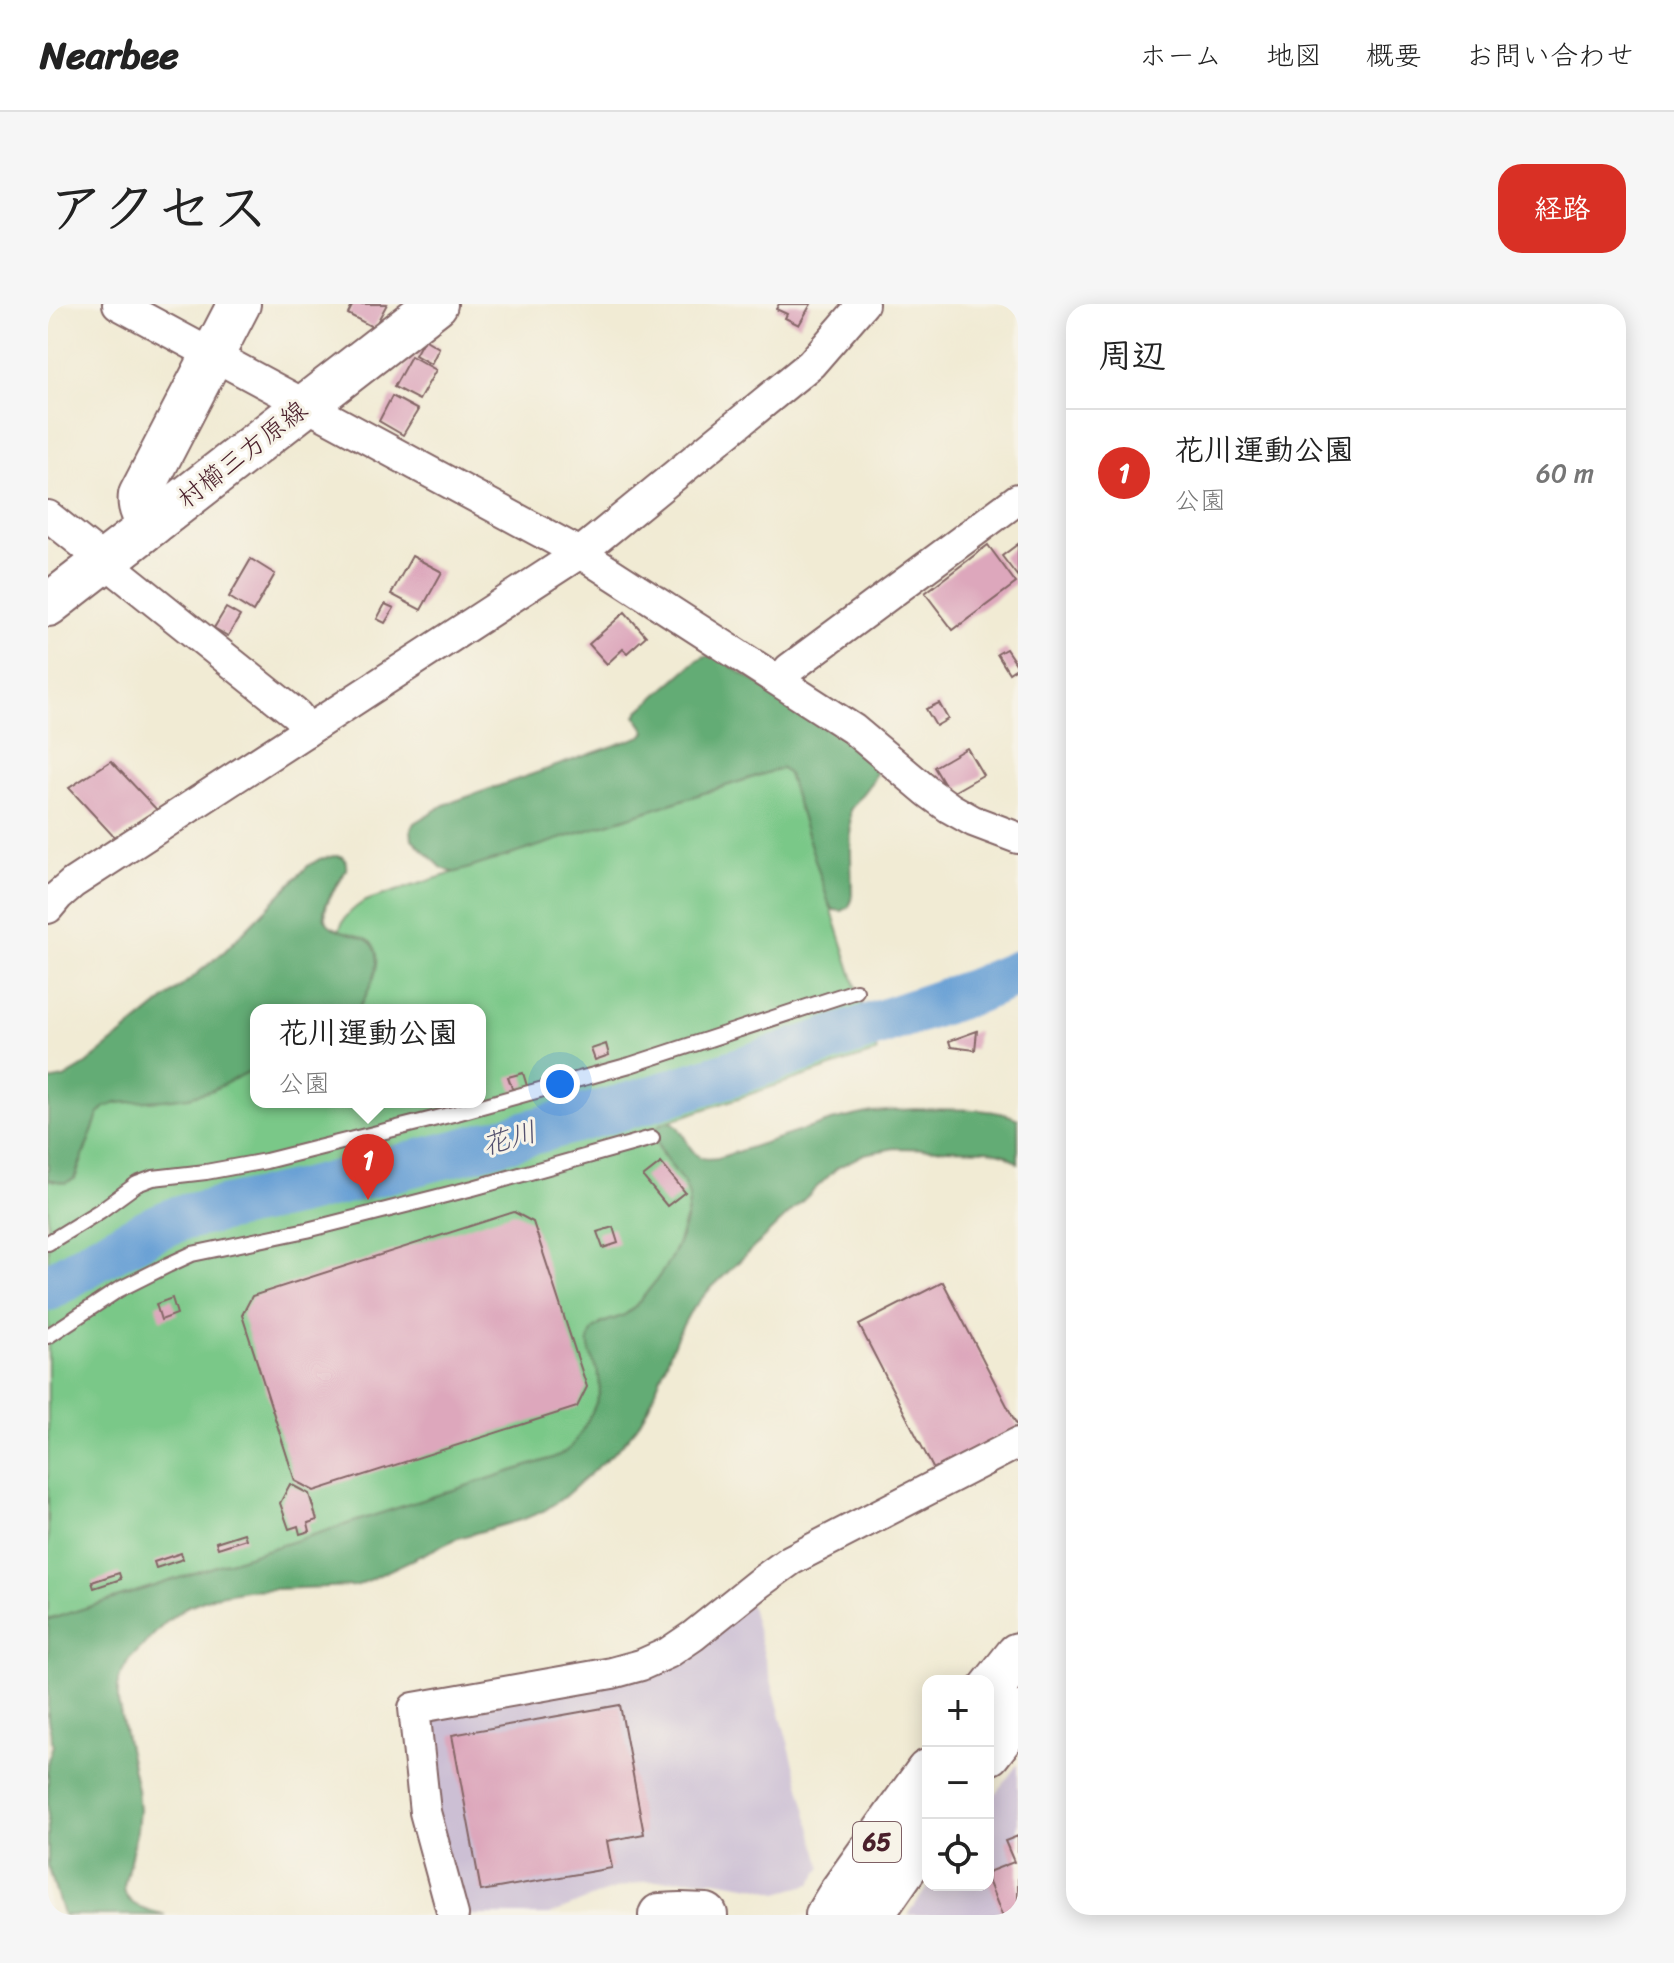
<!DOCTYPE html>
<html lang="ja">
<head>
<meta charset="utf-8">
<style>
	:root { --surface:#fff; --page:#f6f6f6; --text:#222; --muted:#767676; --line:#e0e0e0; --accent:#d93025 }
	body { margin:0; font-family:Sriracha,"Klee One",sans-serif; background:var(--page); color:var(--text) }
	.controls { position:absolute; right:24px; bottom:24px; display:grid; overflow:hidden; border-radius:16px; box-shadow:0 4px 20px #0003 }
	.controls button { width:72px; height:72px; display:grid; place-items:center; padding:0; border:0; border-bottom:2px solid var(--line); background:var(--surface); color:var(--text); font:40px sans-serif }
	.you { position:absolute; left:512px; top:780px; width:28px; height:28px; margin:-20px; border:6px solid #fff; border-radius:50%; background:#1a73e8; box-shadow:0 0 0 12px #1a73e833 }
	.badge { display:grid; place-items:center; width:52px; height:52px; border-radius:50%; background:var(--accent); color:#fff; font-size:26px; font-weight:700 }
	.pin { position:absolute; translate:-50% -66px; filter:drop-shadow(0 2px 4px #0008) }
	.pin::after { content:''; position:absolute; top:42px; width:28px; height:24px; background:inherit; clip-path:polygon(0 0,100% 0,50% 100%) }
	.popup { position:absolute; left:202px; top:700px; width:236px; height:104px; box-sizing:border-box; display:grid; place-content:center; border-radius:16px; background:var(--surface); filter:drop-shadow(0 2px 6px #0005); font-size:26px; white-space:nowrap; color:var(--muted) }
	.popup b { font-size:30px; color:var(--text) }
	.popup::after { content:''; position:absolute; left:50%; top:100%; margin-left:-16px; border:16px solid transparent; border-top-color:var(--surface) }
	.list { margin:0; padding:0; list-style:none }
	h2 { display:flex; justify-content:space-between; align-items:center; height:104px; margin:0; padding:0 32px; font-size:34px }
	h2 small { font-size:26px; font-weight:400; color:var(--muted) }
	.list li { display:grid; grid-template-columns:52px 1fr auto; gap:24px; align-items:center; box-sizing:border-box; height:128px; padding:0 32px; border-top:2px solid var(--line) }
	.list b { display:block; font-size:30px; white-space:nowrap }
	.list p { margin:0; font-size:26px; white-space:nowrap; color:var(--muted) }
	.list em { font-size:26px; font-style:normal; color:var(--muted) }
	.icon { flex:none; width:44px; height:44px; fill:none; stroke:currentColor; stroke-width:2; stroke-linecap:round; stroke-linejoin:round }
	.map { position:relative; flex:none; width:970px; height:1611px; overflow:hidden; border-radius:24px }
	header { display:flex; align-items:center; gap:48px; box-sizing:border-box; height:112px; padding:0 40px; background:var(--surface); border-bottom:2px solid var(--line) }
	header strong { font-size:38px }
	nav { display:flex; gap:44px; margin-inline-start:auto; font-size:28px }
	.intro { display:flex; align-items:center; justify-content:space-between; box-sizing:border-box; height:192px; padding:0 48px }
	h1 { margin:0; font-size:56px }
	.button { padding:20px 36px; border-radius:24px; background:var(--accent); color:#fff; font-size:28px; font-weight:700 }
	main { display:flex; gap:48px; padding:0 48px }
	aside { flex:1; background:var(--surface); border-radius:24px; box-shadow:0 4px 20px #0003 }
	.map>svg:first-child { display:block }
	.industrial { fill:#ccbfd4 }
	.green { fill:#7ac888; stroke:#62745a; stroke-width:2; fill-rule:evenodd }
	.forest { fill:#63ac74; stroke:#566650; stroke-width:2 }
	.water { fill:#659ed4; stroke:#585e80; stroke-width:2 }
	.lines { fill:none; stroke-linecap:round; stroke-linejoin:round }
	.river { stroke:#659ed4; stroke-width:46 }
	.building { fill:#dda7bc }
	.lane-casing { stroke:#846666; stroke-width:18 }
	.street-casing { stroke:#846666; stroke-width:34 }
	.secondary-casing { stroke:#846666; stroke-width:46 }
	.primary-casing { stroke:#846666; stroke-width:48 }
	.lane { stroke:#fff; stroke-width:14 }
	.street { stroke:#fff; stroke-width:30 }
	.secondary { stroke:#fff; stroke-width:42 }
	.primary { stroke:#fff; stroke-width:44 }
	.labels { text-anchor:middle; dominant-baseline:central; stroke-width:6; stroke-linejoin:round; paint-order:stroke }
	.shield { fill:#f7f3e8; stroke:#7e5f64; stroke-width:2 }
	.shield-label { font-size:24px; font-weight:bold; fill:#4a1f2b }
	.street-label { font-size:26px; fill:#4a1f2b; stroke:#f7f3e8 }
	.water-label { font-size:28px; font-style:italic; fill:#55526f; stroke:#f7f3e8 }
</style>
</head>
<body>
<header>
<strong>Nearbee</strong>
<nav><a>ホーム</a><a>地図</a><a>概要</a><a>お問い合わせ</a></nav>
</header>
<div class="intro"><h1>アクセス</h1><a class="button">経路</a></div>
<main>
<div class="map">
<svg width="970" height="1611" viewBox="0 0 970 1611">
	<rect width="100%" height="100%" fill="#f7f3e8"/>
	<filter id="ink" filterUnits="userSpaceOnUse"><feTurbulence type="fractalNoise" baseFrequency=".0125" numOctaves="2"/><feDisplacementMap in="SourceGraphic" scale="16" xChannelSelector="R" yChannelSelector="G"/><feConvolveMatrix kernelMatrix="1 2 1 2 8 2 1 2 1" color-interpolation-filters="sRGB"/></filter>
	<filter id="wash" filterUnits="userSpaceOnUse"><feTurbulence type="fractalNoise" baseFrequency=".006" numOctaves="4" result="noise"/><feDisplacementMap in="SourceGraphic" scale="32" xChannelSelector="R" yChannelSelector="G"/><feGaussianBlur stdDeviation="1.8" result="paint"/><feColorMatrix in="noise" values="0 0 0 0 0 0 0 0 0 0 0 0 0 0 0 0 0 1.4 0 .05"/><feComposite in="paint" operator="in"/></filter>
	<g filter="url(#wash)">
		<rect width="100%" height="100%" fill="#f1ebd4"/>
		<!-- industrial -->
		<g class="industrial">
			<polygon points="702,1299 774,1563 763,1580 730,1589 704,1582 668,1576 632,1575 595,1578 560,1587 501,1611 415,1611 386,1506 377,1418 382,1411 566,1378"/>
			<polygon points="970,1460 970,1611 860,1611 881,1581 940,1581 940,1500"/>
		</g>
		<!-- green -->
		<path class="green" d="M734,464L740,470L829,748L615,819L609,823C604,857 635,865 641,888C643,898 639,910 636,919C628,948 618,966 598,990C591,997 585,1006 576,1011C568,1015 560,1017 552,1020L541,1042C546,1056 554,1072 552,1086C550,1101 532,1134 522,1144C517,1149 511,1151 505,1154L0,1316V875L8,877L27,875L50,811L16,774L33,764L177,647L260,562L272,555L287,552H294L297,555C303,580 268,591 280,621L291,626C296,612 305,604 317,597ZM208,706H432V798H208Z"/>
		<!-- forest -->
		<g class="forest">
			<polygon points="657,352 667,352 798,435 827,462 828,469 825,476 802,506 804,596 801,603 794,607 786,606 781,600 740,470 734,464 409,568 404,568 394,564 364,535 363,525 366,519 396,501 594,432 598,428 596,424 588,412 591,407 649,356"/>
			<path d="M287,552C297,552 299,557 298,566C292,576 275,599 276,610C279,640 339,617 328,666C325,680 317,693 310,706H208V764L165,786L141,793L116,796L69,799L57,803L50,811L26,875L17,879L0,875V777L16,774L33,764L177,647L260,562L272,555Z"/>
			<path d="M867,805C895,806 945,802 970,815V859L957,850L940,846L847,844L816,850L789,864L660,987L642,1008L629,1032L601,1102L589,1123L572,1143L516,1193L497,1206L476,1215L410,1234L308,1282L198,1286L166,1292L138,1303L116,1320L81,1356L70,1376V1398L89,1485L91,1506L89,1526L76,1582C76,1603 100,1605 117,1611H15L0,1561V1456L5,1441L0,1415V1316L505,1154C510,1151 517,1149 521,1145C530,1136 551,1098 552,1085C552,1084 551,1074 551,1073C548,1061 537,1044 542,1032C547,1017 566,1017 578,1010C586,1005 593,996 599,988C620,963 637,933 641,900C644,870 604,858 609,823C633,804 635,843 650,852C656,856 664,855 670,854L783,817L824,808Z"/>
		</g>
		<!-- water -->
		<g class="water">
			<path d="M769,718C779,729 783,740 782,755L727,760L724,751Z"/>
			<polygon points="36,945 48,948 56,961 56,972 18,980 12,970"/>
		</g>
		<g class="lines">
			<!-- river -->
			<polyline class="river" points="0,984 51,953 103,926 132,914 250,889 415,847 593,798 681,770 927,687 970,669"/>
		</g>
		<g id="blocks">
			<!-- building -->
			<g class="building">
				<polygon points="305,0 339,0 326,24 300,10"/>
				<polygon points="731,0 763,0 751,21 737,14 739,10 728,5"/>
				<polygon points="376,35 391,44 383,60 367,51"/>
				<polygon points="363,52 388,66 371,96 346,83"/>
				<polygon points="344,92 370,106 355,131 331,117"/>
				<polygon points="970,240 970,273 954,252"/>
				<polygon points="940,241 968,279 905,326 877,289"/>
				<polygon points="364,252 394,268 373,306 343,290"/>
				<polygon points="203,255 227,270 205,308 181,293"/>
				<polygon points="337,300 346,304 337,319 329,315"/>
				<polygon points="178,304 192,312 180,332 166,324"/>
				<polygon points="577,308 598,332 579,349 575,345 559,360 541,340"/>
				<polygon points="958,345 970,363 961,369 949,350"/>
				<polygon points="891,399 900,415 888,422 878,405"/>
				<polygon points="919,444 935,471 902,490 886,463"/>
				<polygon points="63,457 110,507 68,535 21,484"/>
				<polygon points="929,727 927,746 903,743 901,737"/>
				<polygon points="558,740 561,751 547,756 543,745"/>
				<polygon points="475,769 479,782 465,787 460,773"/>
				<polygon points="613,859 637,888 619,902 595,873"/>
				<polygon points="466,908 485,918 539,1083 529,1103 266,1187 247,1177 194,1011 204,992"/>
				<polygon points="565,923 570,939 555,944 549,928"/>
				<polygon points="895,978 970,1123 886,1166 811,1021"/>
				<polygon points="124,994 129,1010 113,1016 108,1000"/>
				<polygon points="242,1180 261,1190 269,1216 260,1219 262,1227 252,1230 250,1222 241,1225 232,1199"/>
				<polygon points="196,1229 198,1235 170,1244 168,1238"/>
				<polygon points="133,1249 135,1255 108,1264 106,1258"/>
				<polygon points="71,1269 73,1275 46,1284 44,1278"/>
				<polygon points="572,1401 596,1530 559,1537 564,1564 433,1587 404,1431"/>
				<polygon points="970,1532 970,1611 954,1611 940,1576 940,1568 966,1558 957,1537"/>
			</g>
		</g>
	</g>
	<g filter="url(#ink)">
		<use href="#blocks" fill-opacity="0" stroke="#846666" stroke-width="2"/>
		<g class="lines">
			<!-- lane casing -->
			<g class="lane-casing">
				<g id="lane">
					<polyline points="0,939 52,907 89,880 105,874 158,868 218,857 405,810 582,761 808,687"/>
					<polyline points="0,1032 70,986 120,961 144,950 259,926 425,884 604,834"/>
				</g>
			</g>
			<!-- street casing -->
			<g class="street-casing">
				<g id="street">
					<polyline points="70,0 532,249 805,425 880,488 902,504 925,517 970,534"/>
					<polyline points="0,212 249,411 259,427"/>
					<polyline points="733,378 741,365 970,195"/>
					<polyline points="0,604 10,592 25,579 532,249 763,60 815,0"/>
					<polyline points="405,1611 377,1508 366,1404 564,1369 593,1361 620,1349 645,1332 711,1279 743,1256 970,1139"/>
				</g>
			</g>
			<!-- secondary casing -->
			<g class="secondary-casing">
				<g id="secondary">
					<path d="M103,221C95,211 90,204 92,191L191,0"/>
					<polyline points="0,301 388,0"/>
					<polyline points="612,1611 632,1610 658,1611"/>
				</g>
			</g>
			<!-- primary casing -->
			<g class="primary-casing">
				<g id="primary">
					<polyline points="940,1389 970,1351"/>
					<polyline points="940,1449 970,1410"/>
					<polyline points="780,1611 794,1588 880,1468"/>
					<polyline points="823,1611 880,1529"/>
				</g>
			</g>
			<!-- lane -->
			<use href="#lane" class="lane"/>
			<!-- street -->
			<use href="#street" class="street"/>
			<!-- secondary -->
			<use href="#secondary" class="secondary"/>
			<!-- primary -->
			<use href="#primary" class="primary"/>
		</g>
	</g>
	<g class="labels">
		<!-- shield labels -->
		<rect class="shield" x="805" y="1518" width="48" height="40" rx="6"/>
		<g class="shield-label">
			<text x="829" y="1538">65</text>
		</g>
		<!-- street labels -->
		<g class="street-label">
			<text transform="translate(194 150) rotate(-38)">村櫛三方原線</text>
		</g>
		<!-- water labels -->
		<g class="water-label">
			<text transform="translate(461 834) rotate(-16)">花川</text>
		</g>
	</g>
</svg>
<div class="controls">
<button>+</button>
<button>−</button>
<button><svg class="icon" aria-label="locate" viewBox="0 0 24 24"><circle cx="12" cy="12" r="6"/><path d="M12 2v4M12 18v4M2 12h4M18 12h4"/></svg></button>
</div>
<div class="you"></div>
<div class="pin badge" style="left:320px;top:896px">1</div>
<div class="popup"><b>花川運動公園</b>公園</div>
</div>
<aside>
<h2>周辺<small></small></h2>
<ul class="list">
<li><span class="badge">1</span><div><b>花川運動公園</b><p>公園</p></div><em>60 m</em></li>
</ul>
</aside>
</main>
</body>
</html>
